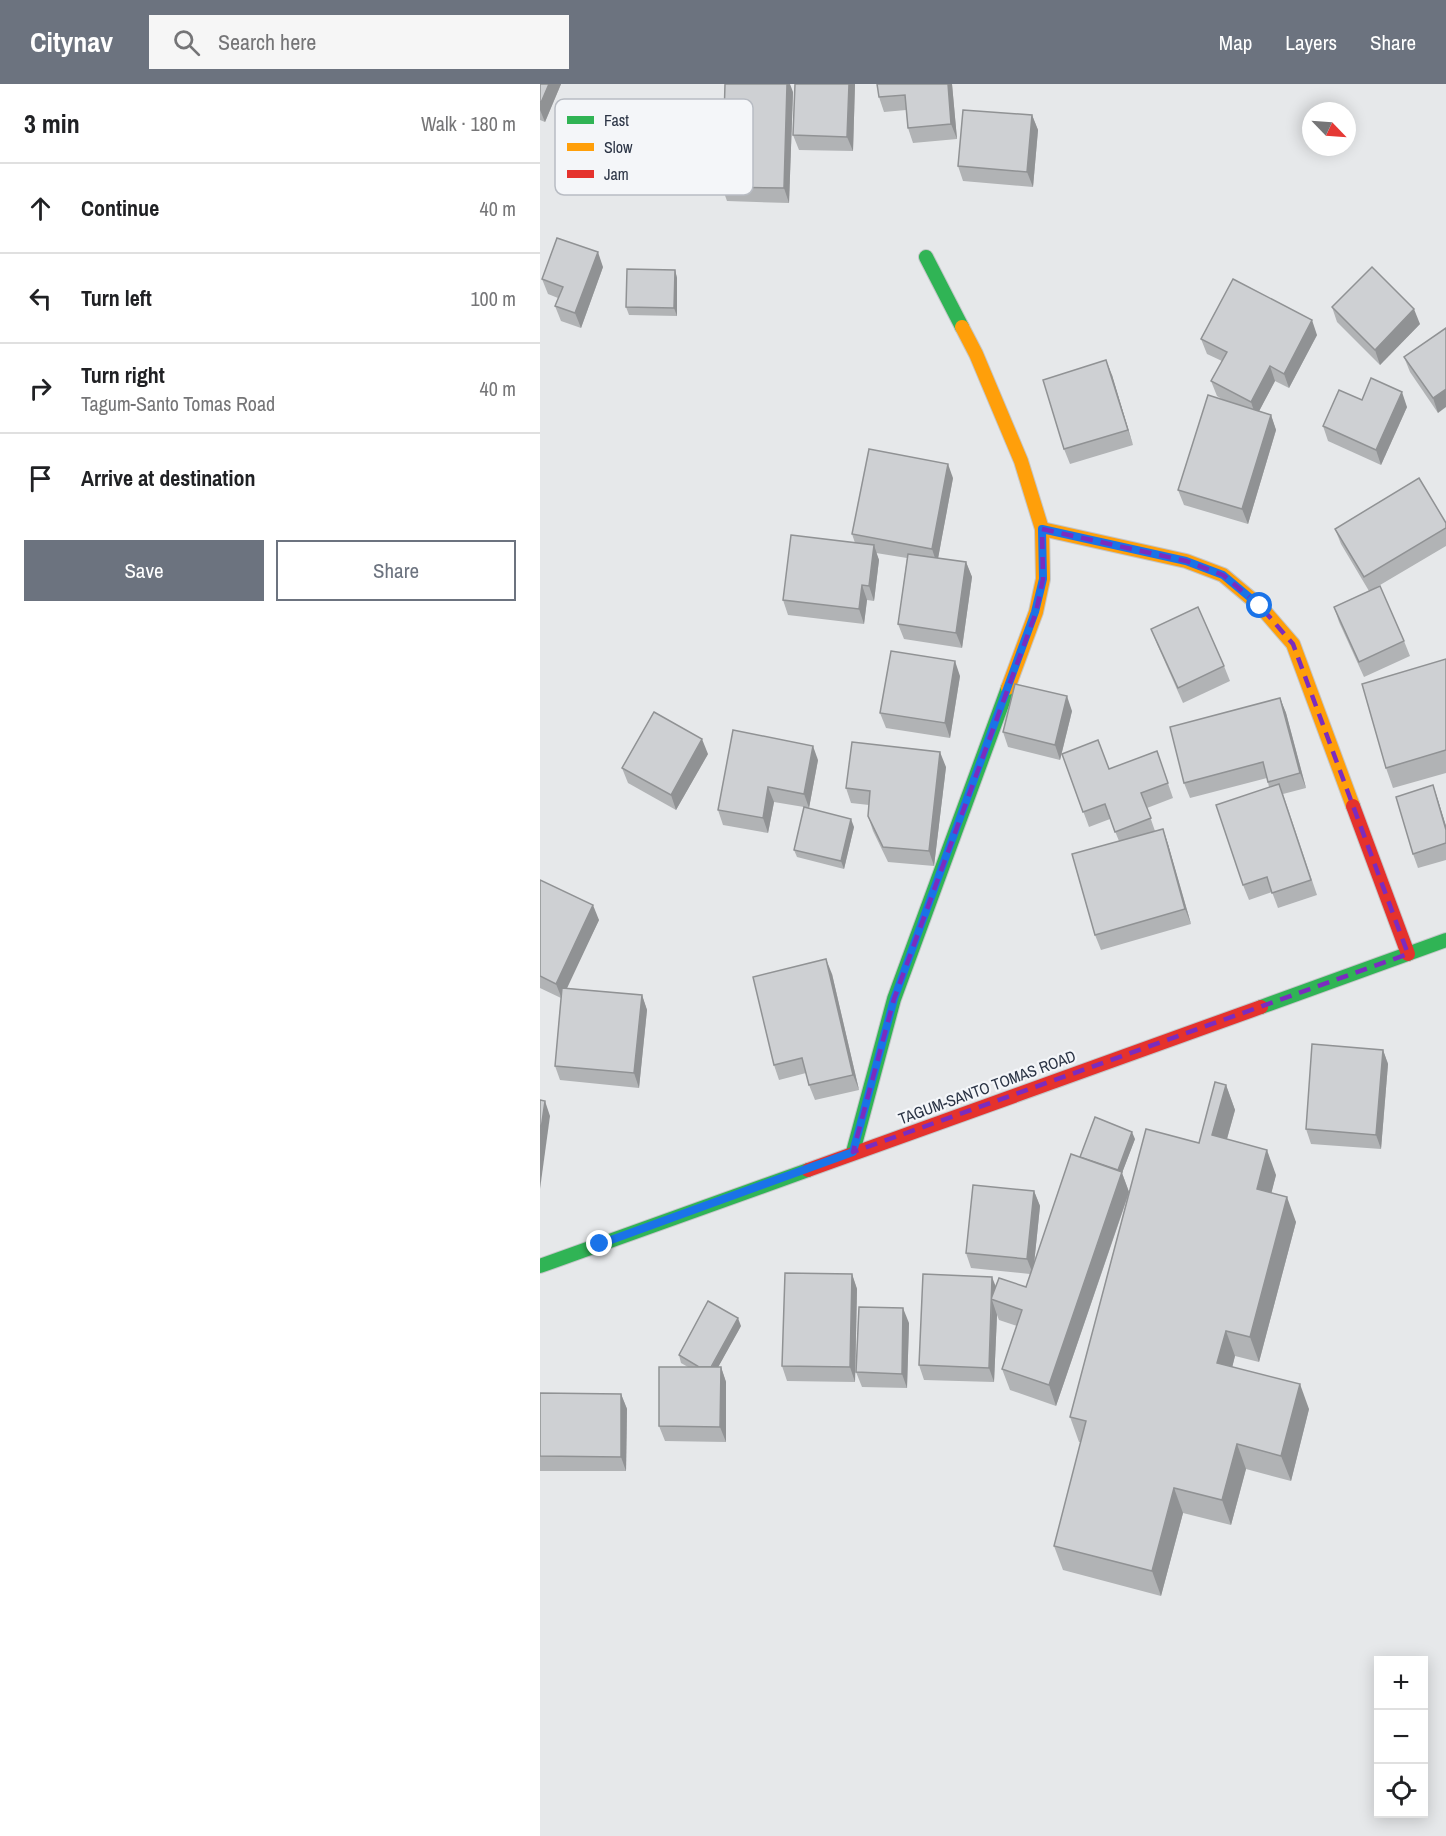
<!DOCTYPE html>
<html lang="en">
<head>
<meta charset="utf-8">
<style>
	:root { --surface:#fff; --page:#f6f6f6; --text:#202124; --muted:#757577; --line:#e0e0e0; --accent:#6c737f }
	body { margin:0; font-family:"Archivo Narrow",sans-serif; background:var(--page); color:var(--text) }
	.controls { position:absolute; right:18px; bottom:18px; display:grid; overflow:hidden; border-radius:0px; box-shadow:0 3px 15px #0003 }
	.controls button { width:54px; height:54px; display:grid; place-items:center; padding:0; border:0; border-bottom:2px solid var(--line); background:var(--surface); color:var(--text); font:30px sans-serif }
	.compass { position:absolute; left:762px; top:18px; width:54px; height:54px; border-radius:50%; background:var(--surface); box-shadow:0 3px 15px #0003; rotate:115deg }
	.stop { position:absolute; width:18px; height:18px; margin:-14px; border:4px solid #1a73e8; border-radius:50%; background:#fff }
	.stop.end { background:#1a73e8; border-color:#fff; box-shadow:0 2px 6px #0008 }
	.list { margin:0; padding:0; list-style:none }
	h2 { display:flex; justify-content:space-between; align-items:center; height:78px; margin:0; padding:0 24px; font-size:26px }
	h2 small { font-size:20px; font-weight:400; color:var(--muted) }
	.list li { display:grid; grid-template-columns:39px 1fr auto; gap:18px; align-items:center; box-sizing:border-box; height:90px; padding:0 24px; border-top:2px solid var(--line) }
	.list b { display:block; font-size:22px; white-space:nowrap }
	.list p { margin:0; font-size:20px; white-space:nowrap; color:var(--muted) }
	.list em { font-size:20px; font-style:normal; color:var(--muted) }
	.actions { display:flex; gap:12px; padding:18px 24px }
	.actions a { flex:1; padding:14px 0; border:2px solid var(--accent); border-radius:0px; text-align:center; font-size:21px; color:var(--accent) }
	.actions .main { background:var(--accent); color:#fff }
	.icon { flex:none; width:33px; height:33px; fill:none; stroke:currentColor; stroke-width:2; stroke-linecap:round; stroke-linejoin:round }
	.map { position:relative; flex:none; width:906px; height:1752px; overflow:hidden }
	header { display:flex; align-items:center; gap:36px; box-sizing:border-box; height:84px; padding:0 30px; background:var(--accent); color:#fff }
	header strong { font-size:28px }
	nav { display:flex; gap:33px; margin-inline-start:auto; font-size:21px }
	.search { width:420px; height:54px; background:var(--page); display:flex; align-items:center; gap:15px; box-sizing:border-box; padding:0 21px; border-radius:0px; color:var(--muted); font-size:22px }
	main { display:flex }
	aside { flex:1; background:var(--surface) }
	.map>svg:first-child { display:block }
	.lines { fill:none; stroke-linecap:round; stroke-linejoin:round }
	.fast-casing { stroke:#c4c6c8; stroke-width:16 }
	.slow-casing { stroke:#c4c6c8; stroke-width:16 }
	.jam-casing { stroke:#c4c6c8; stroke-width:16 }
	.fast { stroke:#30b455; stroke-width:14 }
	.slow { stroke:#ff9f0a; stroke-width:14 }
	.jam { stroke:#e5322d; stroke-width:14 }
	.wall { fill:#b1b3b5 }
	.shaded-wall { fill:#909294 }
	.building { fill:#ced0d3; stroke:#909294; stroke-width:1.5 }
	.route { stroke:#1a73e8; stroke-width:8 }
	.marked { fill:none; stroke:#7b2cbf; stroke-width:4.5; stroke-dasharray:12 8; stroke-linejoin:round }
	.labels { text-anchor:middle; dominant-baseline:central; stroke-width:4.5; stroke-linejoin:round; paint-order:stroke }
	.street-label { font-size:16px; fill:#2b3445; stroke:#f4f6f9 }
	.key { fill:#f4f6f9; stroke:#b8bcc3; stroke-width:1.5 }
	.key-label { font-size:16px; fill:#2b3445 }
</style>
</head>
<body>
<header>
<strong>Citynav</strong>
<div class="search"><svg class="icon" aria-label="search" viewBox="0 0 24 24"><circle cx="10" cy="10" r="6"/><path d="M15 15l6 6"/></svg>Search here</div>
<nav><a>Map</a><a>Layers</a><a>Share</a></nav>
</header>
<main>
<aside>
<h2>3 min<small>Walk · 180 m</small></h2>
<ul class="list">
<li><svg class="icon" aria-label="ahead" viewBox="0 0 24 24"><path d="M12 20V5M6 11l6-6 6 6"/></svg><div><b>Continue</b></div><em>40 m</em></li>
<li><svg class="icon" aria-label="left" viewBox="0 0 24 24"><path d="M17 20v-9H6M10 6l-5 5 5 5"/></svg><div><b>Turn left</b></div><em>100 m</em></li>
<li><svg class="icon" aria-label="right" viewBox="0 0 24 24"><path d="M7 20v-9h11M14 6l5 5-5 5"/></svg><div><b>Turn right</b><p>Tagum-Santo Tomas Road</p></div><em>40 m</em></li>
<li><svg class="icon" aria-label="arrive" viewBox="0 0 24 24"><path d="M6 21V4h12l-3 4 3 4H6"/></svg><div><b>Arrive at destination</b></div></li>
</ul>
<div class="actions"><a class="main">Save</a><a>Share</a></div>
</aside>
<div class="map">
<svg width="906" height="1752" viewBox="0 0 906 1752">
	<rect width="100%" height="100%" fill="#e6e8ea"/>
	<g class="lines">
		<!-- fast casing -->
		<g class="fast-casing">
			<g id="fast">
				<polyline points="386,173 422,243"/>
				<polyline points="721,923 906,856"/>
				<polyline points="313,1068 354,915 468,604"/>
				<polyline points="0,1182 268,1086"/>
			</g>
		</g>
		<!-- slow casing -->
		<g class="slow-casing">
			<g id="slow">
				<polyline points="422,243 436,270 481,377 502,445 503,495 496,528 468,604"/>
				<polyline points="502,445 646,477 683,491 720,522 753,560 813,722"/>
			</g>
		</g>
		<!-- jam casing -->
		<g class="jam-casing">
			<g id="jam">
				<polyline points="813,722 868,870"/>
				<polyline points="268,1086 721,923"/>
			</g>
		</g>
		<!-- fast -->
		<use href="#fast" class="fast"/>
		<!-- slow -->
		<use href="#slow" class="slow"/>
		<!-- jam -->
		<use href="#jam" class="jam"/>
	</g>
	<!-- wall -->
	<g class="wall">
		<polygon points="0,0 21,0 5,38 0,36"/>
		<polygon points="315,0 313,67 259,66 253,51"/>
		<polygon points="412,0 417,55 373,59 368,44 366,26 344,28 339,13"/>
		<polygon points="253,8 249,119 187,117 182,103"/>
		<polygon points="492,31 498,46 493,103 423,97 418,82"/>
		<polygon points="63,183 41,244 21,237 15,222 18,214 8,210 2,195"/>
		<polygon points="135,186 137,194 137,232 89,231 86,223"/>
		<polygon points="792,223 880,240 840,281 797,238"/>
		<polygon points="906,244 898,329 870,288 864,273"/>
		<polygon points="777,251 749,304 735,297 719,327 731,331 736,346 708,440 644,421 638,406 685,317 677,312 671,297 682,277 667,270 661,255"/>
		<polygon points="572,291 593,361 530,380 524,365"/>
		<polygon points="822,316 867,323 841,381 788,357 783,342"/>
		<polygon points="413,394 398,474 426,478 432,493 422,564 364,555 358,540 367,474 336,469 339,476 334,517 327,516 324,540 248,531 243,516 315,459 312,450"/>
		<polygon points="906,439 906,462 835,504 864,557 870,572 824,593 799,538 794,523 829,507 801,460 795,445"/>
		<polygon points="611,545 684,582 690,597 643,619 617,560"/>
		<polygon points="906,575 906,689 853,704 846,684"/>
		<polygon points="420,592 410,654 346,644 340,629"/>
		<polygon points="740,614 746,629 766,704 743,710 777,811 738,824 732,808 709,816 703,801 729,703 727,694 650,714 644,699"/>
		<polygon points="532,627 520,676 468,663 463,648"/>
		<polygon points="617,667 633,714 607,724 615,747 623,745 628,760 651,840 561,866 555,851 579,757 570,735 549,743 522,670 569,685"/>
		<polygon points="168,670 136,726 88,699 82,684"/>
		<polygon points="278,676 269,724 314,743 304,785 257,773 254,766 264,723 234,718 228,749 183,741 178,726"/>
		<polygon points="406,683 394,782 348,778 333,747 328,732 329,721 311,719 306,704"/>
		<polygon points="893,701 906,742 906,776 878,784 873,770"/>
		<polygon points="0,796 59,836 26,904 102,911 107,926 99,1004 20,996 15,982 21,914 0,904"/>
		<polygon points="292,890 319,1006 275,1016 269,1001 266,989 239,996 234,981"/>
		<polygon points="843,966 848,980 841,1065 771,1060 766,1045"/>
		<polygon points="686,1001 695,1026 687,1055 736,1091 731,1109 756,1138 719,1278 695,1272 692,1283 769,1325 751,1397 706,1385 691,1441 643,1429 621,1512 523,1486 514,1462 541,1358 539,1358 530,1333 588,1112 516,1322 470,1306 462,1285 477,1242 459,1236 457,1231 454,1298 384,1296 379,1281 456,1202 486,1203 490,1190 431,1184 426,1169 494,1107 500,1122 494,1180 540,1073 595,1055 582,1089 589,1108 659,1059"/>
		<polygon points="312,1190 317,1205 315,1298 247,1297 242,1282"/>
		<polygon points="369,1239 367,1304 322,1303 316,1288"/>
		<polygon points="201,1242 178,1283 181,1283 186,1298 186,1358 125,1357 119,1342 148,1283 141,1279 139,1271"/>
		<polygon points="0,1309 81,1310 87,1325 86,1387 0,1387"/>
	</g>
	<!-- shaded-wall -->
	<g class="shaded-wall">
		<polygon points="9,0 21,0 5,38 0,26 0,21"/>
		<polygon points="247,0 250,0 253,8 249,119 244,104"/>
		<polygon points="309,0 315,0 313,67 307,53"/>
		<polygon points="408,0 412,0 417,55 411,40"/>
		<polygon points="492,31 498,46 493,103 487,88"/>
		<polygon points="58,168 63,183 41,244 35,229"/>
		<polygon points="135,186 137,194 137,232 134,224"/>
		<polygon points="874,225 880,240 840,281 835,266"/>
		<polygon points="772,236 777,251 749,304 744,290"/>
		<polygon points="566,276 572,291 593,361 588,346"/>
		<polygon points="730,282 735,297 716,333 711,318"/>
		<polygon points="906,305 906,323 898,329 893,314"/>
		<polygon points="862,308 867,323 841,381 836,366"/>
		<polygon points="731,331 736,346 708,440 702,425"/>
		<polygon points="408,380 413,394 397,480 392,465"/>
		<polygon points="334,461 339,476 334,517 329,502"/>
		<polygon points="426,478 432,493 422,564 416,549"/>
		<polygon points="322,501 327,516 324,540 319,525"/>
		<polygon points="415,577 420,592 410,654 405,639"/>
		<polygon points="527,612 532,627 520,676 515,661"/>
		<polygon points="740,614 746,629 766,704 760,689"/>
		<polygon points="162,655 168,670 136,726 131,711"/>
		<polygon points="273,662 278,676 269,724 264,710"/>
		<polygon points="400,668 406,683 394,782 389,767"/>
		<polygon points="893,701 898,716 906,742 906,746"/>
		<polygon points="228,703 234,718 228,749 223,734"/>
		<polygon points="311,735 314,743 304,785 301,777"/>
		<polygon points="623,745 628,760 651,840 645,825"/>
		<polygon points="53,821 59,836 22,915 16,900"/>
		<polygon points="286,875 292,890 319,1006 313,991"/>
		<polygon points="102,911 107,926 99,1004 94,989"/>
		<polygon points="843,966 848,980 841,1065 836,1051"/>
		<polygon points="686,1001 695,1026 681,1076 672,1051"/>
		<polygon points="5,1017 10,1032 0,1105 0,1052"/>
		<polygon points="592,1048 595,1055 582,1089 589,1108 516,1322 509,1301 575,1095"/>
		<polygon points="727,1066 736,1091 726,1130 717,1105"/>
		<polygon points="494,1107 500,1122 493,1190 487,1175"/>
		<polygon points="747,1113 756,1138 719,1278 710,1253"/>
		<polygon points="312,1190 317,1205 315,1298 310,1283"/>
		<polygon points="452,1193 458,1208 452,1216"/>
		<polygon points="452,1216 457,1231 454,1298 449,1284"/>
		<polygon points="363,1224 369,1239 367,1304 362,1290"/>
		<polygon points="198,1234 201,1242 171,1296 169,1288"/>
		<polygon points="686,1247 695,1272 687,1304 677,1279"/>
		<polygon points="181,1283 186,1298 186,1358 180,1343"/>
		<polygon points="760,1300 769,1325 751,1397 741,1372"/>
		<polygon points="81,1310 87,1325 86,1387 81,1373"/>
		<polygon points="697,1360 706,1385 691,1441 682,1416"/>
		<polygon points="634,1404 643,1429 621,1512 612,1487"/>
	</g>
	<!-- building -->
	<g class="building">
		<polygon points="0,0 9,0 0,21"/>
		<polygon points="185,0 247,0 244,104 182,103"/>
		<polygon points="255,0 309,0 307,53 253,51"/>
		<polygon points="337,0 408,0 411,40 368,44 365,11 339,13"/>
		<polygon points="423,26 492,31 487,88 418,82"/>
		<polygon points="17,154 58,168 35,229 15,222 23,203 2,195"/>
		<polygon points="832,183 874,225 835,266 792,223"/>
		<polygon points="87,185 135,186 134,224 86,223"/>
		<polygon points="693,195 772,236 744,290 730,282 711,318 671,297 687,268 661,255"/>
		<polygon points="906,244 906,305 893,314 864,273"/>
		<polygon points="566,276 588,346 524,365 503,296"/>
		<polygon points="831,294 862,308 836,366 783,342 799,306 822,316"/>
		<polygon points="668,311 731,331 702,425 638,406"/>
		<polygon points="329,365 408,380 392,465 312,450"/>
		<polygon points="879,394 906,439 906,444 824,493 795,445"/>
		<polygon points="251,451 334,461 329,502 322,501 319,525 243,516"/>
		<polygon points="368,470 426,478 416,549 358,540"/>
		<polygon points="840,502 864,557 819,578 794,523"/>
		<polygon points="658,523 684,582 638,604 611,545"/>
		<polygon points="351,567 415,577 405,639 340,629"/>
		<polygon points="906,575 906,666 846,684 822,600"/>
		<polygon points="475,600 527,612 515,661 463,648"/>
		<polygon points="740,614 760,689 728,698 723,678 644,699 630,643"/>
		<polygon points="114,628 162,655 131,711 82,684"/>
		<polygon points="193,646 273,662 264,710 228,703 223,734 178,726"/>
		<polygon points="558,656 569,685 617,667 628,699 601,709 611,734 575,748 565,720 543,728 522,670"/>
		<polygon points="312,658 400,668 389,767 343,763 328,732 330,707 306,704"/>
		<polygon points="739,700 771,796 732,809 727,793 703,801 676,721"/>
		<polygon points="893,701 906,746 906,759 873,770 856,713"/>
		<polygon points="264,723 311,735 301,777 254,766"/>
		<polygon points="623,745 645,825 555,851 532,770"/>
		<polygon points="0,796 53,821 16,900 0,892"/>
		<polygon points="286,875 313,991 269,1001 262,974 234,981 213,893"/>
		<polygon points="22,904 102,911 94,989 15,982"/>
		<polygon points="772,960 843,966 836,1051 766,1045"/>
		<polygon points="675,998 686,1001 672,1051 727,1066 717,1105 747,1113 710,1253 686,1247 677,1279 760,1300 741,1372 697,1360 682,1416 634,1404 612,1487 514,1462 546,1337 530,1333 606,1045 659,1059"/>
		<polygon points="0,1016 5,1017 0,1052"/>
		<polygon points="555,1033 592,1048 578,1086 540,1073"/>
		<polygon points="531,1070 582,1088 509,1301 462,1285 482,1226 451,1215 459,1194 486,1203"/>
		<polygon points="433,1101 494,1107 487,1175 426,1169"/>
		<polygon points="245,1189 312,1190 310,1283 242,1282"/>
		<polygon points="383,1190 452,1193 449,1284 379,1281"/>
		<polygon points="168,1217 198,1234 171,1283 159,1283 139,1271"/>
		<polygon points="319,1223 363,1224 362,1290 316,1288"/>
		<polygon points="119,1283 181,1283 180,1343 119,1342"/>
		<polygon points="0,1309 81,1310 81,1373 0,1372"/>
	</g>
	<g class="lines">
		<!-- route -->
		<polyline class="route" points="60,1160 313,1068 354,915 495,528 503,495 502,445 646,477 683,491 720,522"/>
	</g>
	<!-- marked area -->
	<path class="marked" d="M502,445L646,477L683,491L720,522L753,560L868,870L313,1068L354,915L496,528L503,495Z"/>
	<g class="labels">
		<!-- street labels -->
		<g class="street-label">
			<text transform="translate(447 1003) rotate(-20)">TAGUM-SANTO TOMAS ROAD</text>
		</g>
	</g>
	<!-- legend -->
	<rect x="15" y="15" width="198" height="96" rx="9" class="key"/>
	<rect x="27" y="32" width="27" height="8" fill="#30b455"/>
	<rect x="27" y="59" width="27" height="8" fill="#ff9f0a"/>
	<rect x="27" y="86" width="27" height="8" fill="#e5322d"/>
	<g class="key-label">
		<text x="64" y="42">Fast</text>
		<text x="64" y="69">Slow</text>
		<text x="64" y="96">Jam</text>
	</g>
</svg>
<div class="controls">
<button>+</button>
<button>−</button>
<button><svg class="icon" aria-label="locate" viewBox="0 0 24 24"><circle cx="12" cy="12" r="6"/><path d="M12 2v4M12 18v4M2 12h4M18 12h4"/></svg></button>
</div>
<svg class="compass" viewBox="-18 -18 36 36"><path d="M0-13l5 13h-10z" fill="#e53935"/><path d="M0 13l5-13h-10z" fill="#757577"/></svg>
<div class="stop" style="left:720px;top:522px"></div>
<div class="stop end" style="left:60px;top:1160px"></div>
</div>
</main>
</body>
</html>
